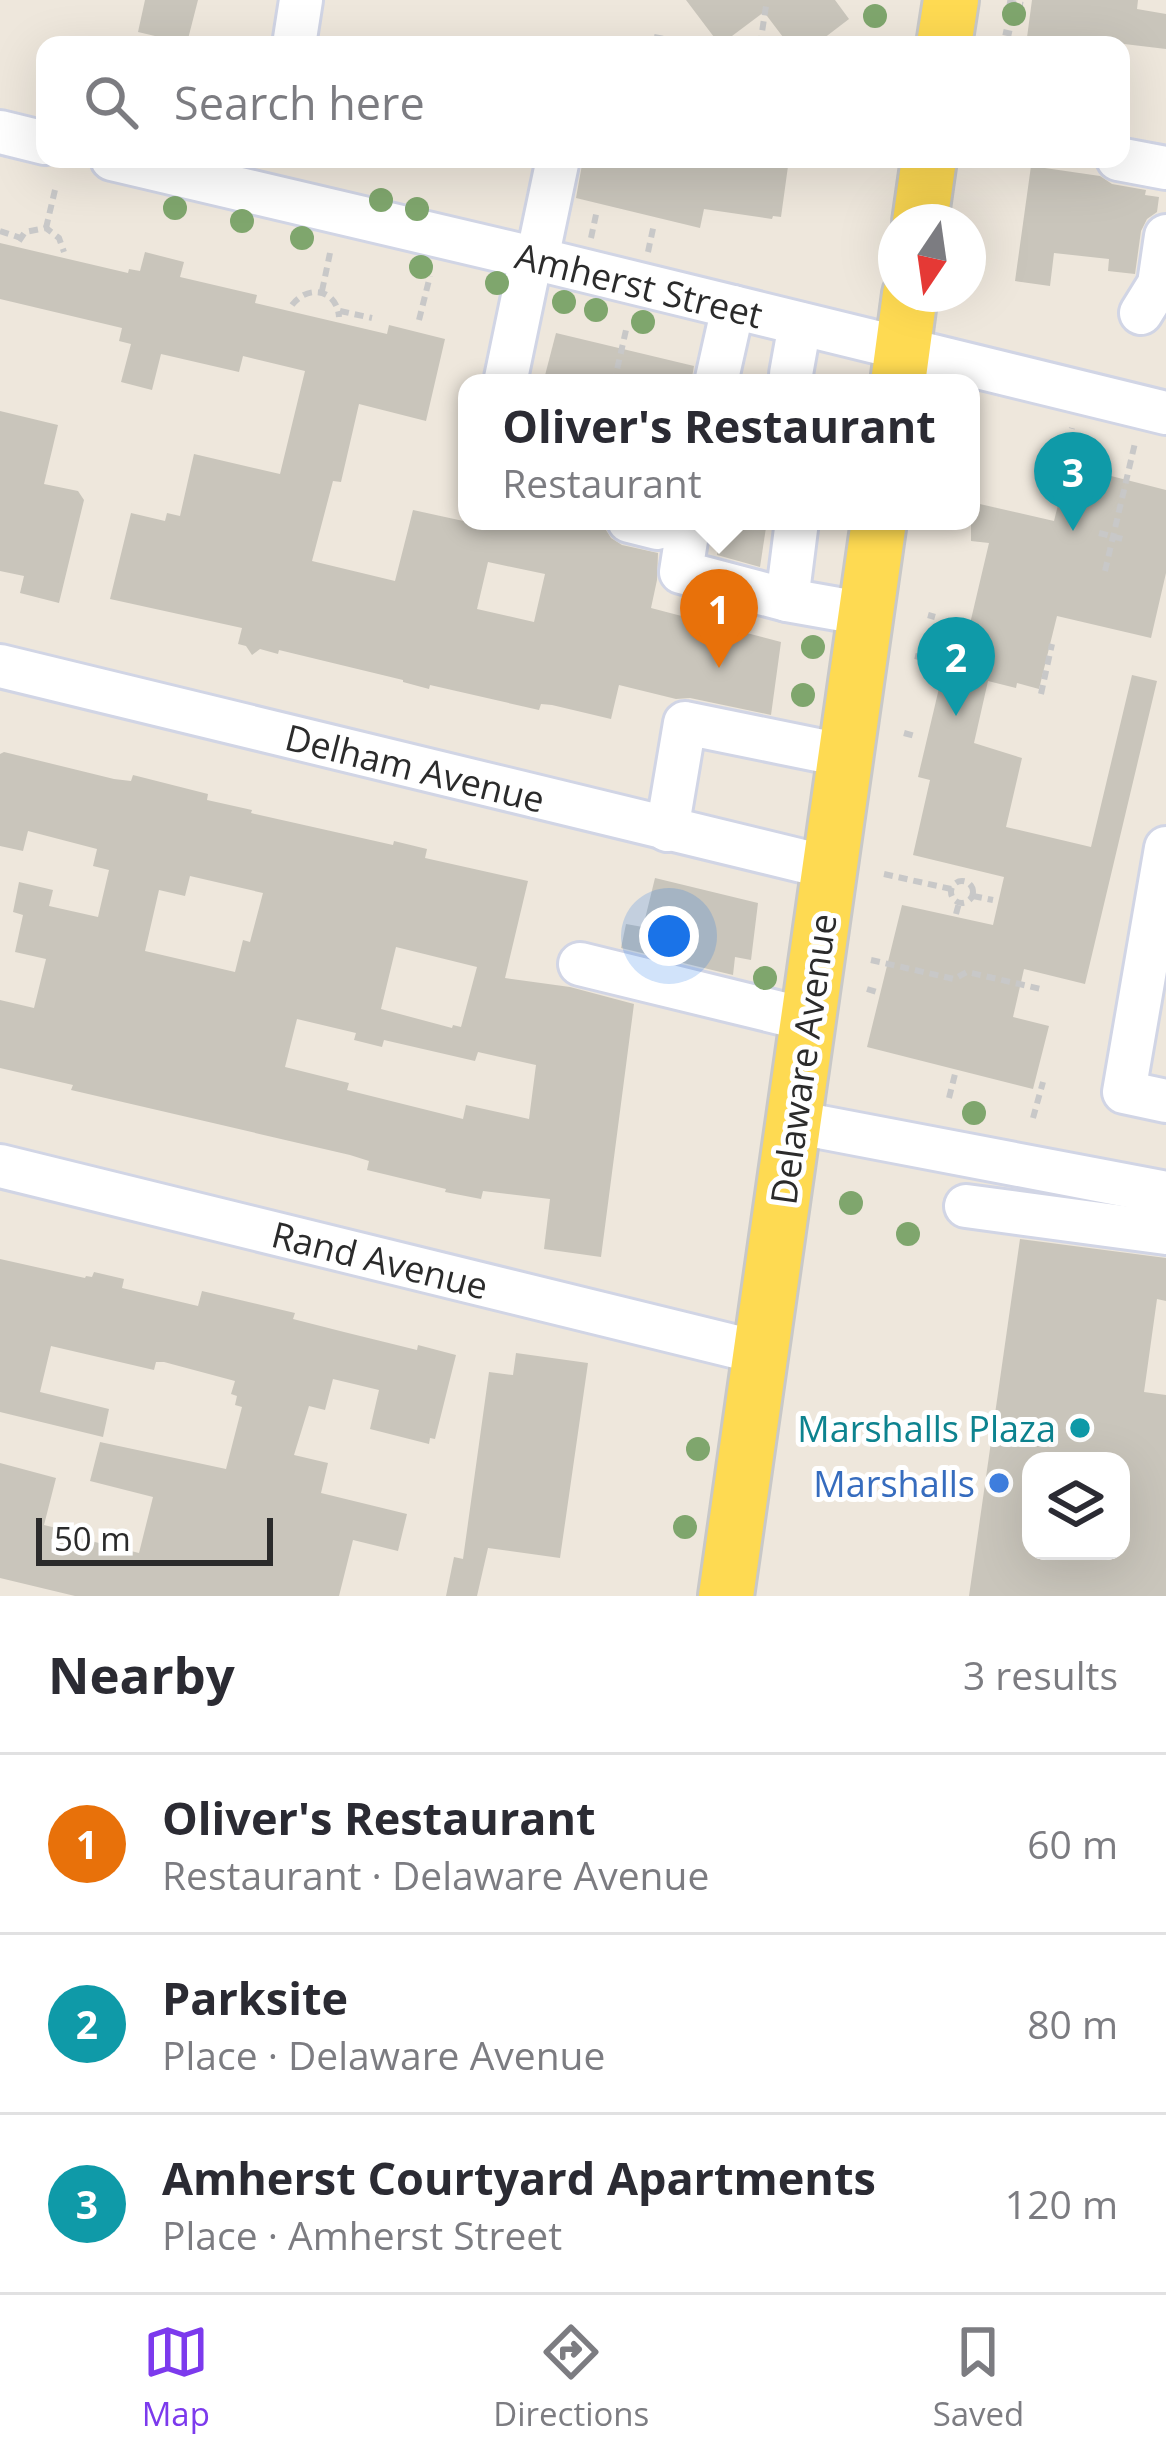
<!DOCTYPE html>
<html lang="en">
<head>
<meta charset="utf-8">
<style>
	:root { --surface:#fff; --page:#f2f2f3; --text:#2b2b33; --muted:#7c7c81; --line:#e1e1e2; --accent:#7c3aed }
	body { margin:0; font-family:"Open Sans",sans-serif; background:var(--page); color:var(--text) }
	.controls { position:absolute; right:36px; bottom:36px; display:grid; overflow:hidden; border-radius:24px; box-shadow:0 12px 48px #0002 }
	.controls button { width:108px; height:108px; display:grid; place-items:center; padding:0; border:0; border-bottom:3px solid var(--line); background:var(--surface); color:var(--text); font:60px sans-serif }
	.compass { position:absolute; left:878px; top:204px; width:108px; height:108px; border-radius:50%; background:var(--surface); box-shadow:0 12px 48px #0002; rotate:193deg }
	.scale { position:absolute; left:36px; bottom:30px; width:237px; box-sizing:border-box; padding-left:12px; border:6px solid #2b2b2b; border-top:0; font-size:33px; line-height:42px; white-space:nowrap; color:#2b2b2b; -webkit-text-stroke:9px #fff; paint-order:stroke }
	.you { position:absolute; left:669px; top:936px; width:42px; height:42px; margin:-30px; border:9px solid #fff; border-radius:50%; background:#1a73e8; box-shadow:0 0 0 18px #1a73e833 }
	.badge { display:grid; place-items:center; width:78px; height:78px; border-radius:50%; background:var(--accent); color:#fff; font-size:39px; font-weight:700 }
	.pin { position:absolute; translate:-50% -99px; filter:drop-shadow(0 3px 6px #0008) }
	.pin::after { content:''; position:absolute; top:63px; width:42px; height:36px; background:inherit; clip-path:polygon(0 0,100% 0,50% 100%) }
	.popup { position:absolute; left:458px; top:374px; width:522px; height:156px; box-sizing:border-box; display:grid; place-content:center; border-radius:24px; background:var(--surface); filter:drop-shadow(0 3px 9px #0005); font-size:39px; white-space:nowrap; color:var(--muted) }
	.popup b { font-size:45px; color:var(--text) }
	.popup::after { content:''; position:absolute; left:50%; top:100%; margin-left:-24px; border:24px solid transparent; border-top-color:var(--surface) }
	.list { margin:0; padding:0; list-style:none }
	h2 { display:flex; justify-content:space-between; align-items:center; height:156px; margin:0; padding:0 48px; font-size:51px }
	h2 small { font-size:39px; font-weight:400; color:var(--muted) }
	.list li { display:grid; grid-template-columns:78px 1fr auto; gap:36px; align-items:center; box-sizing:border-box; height:180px; padding:0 48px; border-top:3px solid var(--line) }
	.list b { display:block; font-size:45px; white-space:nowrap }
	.list p { margin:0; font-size:39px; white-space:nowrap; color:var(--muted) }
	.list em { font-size:39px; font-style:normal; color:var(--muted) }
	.icon { flex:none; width:66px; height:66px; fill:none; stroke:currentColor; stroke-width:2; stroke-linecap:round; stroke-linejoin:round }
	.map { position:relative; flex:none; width:1166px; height:1596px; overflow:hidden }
	.search { position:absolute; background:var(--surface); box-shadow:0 12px 48px #0002; left:36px; right:36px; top:36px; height:132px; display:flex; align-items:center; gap:30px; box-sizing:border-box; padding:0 42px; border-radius:24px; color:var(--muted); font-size:45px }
	.sheet { height:696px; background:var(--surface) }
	nav { display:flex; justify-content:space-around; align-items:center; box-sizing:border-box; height:168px; border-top:3px solid var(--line); background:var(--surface); font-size:33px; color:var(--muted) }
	nav a { display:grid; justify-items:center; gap:6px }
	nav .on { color:var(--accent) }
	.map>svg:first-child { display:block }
	.building { fill:#c9c5bb; fill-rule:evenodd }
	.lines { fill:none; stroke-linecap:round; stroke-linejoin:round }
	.minor-casing { stroke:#d1d5e5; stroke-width:48 }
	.major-casing { stroke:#c8c8c8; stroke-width:60 }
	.path { stroke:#c8c8c8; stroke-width:6; stroke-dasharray:9 6; stroke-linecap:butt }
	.minor { stroke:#fff; stroke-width:42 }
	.major { stroke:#feda52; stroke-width:54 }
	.tree { fill:#7fa66d }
	.culture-dot { fill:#0f9aa8; stroke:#fff; stroke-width:4.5 }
	.shop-dot { fill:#3f7fe0; stroke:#fff; stroke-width:4.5 }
	.labels { text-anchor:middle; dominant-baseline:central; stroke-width:10; stroke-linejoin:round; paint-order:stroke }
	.street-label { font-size:36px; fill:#2b2b2b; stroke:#fff }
	.culture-label { font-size:36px; fill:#0d838f; stroke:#fff; text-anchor:end }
	.shop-label { font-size:36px; fill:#366cbe; stroke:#fff; text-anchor:end }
</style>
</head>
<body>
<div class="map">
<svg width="1166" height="1596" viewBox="0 0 1166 1596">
	<rect width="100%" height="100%" fill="#eee7dc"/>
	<!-- building -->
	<g class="building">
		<polygon points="145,0 198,0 188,39 177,36 176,41 138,32"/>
		<polygon points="686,0 835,0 849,19 815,45 789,45 764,12 720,45"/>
		<polygon points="1032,0 1138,0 1137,9 1166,14 1166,49 1091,40 1090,45 1026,45"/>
		<polygon points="583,159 663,159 693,166 695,162 721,168 722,159 789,159 781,217 773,216 772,219 704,209 700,228 576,198"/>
		<polygon points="1031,166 1100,176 1112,184 1146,190 1145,195 1159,197 1157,212 1147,219 1141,231 1135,274 1108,271 1109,259 1054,253 1050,286 1015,281"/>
		<path d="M0,243L128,273L129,269L140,271L145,252L184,262L180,277L257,295L255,303L387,334L389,325L445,339L426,421L359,404L341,482L333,481L312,561L395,581L413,510L500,529L502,521H580L604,527L611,538L622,545L658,553L657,580L651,608L781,642L771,715L690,698L676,699L619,685L611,719L552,705L541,704L539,710L430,685L429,689L403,682V680L279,650L278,654L260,649L252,655L246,646L238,644L242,628L110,599L131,513L165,521L167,513L180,516L194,454L280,474L305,371L243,356L239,372L161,354L152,390L121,382L131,344L119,341L122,328L0,299ZM488,562L545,574L534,622L477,609Z"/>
		<polygon points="556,333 694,366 691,383 543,383"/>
		<polygon points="0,411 58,425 44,484 78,491 84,500 59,603 20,593 24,576 0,571"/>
		<polygon points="1068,465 1166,490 1166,573 1151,638 1057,616 1039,689 1017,683 1016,688 988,681 974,743 1022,758 1006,827 1091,847 1132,675 1157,681 1085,984 1024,969 1013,1017 1049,1026 1033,1089 867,1047 902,905 993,925 1004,877 913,855 930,780 918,777 954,625 969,628 989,543 971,541 971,502 1054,521"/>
		<polygon points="721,521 767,521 760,567 717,555"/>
		<path d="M4,752L114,779L131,781L133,775L208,794L207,800L252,810L251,813L393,845L394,841L427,849L425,858L528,881L505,978L570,987L634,1004L601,1257L544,1249L550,1199L483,1191L481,1199L445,1192L446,1189L367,1170L369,1161L350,1155L71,1090L73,1085L0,1068V1000L34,1008L46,959L15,952L23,915L13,912L19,882L53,890L49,906L98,917L109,870L93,866L97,849L28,831L23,851L0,846V754ZM190,876L263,893L250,942L243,940L235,972L145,951L159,890L185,896ZM396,947L477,967L461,1027L453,1025L452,1028L381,1009ZM297,1019L356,1033L354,1040L382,1047L384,1040L475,1061L478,1052L536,1065L529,1119L466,1105L463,1119L347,1090L349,1083L285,1067Z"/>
		<polygon points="655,878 758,903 751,960 735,957 733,975 621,948 626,924 643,927"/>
		<path d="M1020,1239L1166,1258V1301L1157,1299L1144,1392L1166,1395V1596H969ZM1031,1461H1121V1551H1031Z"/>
		<polygon points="0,1259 85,1278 86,1276 92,1277 94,1272 124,1279 122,1288 198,1306 202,1291 295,1313 293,1319 344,1332 417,1350 418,1345 456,1355 435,1439 430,1438 429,1444 370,1429 379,1390 333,1379 325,1410 309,1406 294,1455 328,1463 321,1493 407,1514 398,1551 353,1540 339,1596 75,1596 0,1578 0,1463 56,1478 44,1525 72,1532 71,1536 139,1553 153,1497 90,1481 100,1442 226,1469 242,1407 235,1405 237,1396 231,1394 235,1381 164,1362 156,1362 154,1370 51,1346 40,1392 109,1409 103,1437 0,1412"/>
		<polygon points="516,1353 588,1363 560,1558 488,1548 477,1596 446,1596 454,1557 463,1559 489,1372 513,1375"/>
	</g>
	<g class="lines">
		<!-- minor casing -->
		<g class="minor-casing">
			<g id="minor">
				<polyline points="294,45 301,0"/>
				<polyline points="0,132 45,143"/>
				<polyline points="112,159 537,259 1166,413"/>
				<polyline points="1118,159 1166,168"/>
				<polyline points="537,259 558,159"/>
				<polyline points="1141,313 1159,284 1166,236"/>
				<polyline points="505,383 531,258"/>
				<polyline points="716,383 733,307"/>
				<polyline points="793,383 791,374 800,324"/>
				<polyline points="629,521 657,528"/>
				<polyline points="689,521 681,572 787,600 866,614"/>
				<polyline points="787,600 797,521"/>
				<polyline points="0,666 831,868"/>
				<polyline points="667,830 685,723 847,756"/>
				<polyline points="1166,848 1124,1092 1166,1101"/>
				<polyline points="580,964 809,1020"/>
				<polyline points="794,1122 1166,1193"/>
				<polyline points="0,1166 761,1353"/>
				<polyline points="966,1206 1166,1233"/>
			</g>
		</g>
		<!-- major casing -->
		<g class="major-casing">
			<g id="major">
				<polyline points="944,45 951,0"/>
				<polyline points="920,222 929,159"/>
				<polyline points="898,383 910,294"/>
				<polyline points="726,1596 879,521"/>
			</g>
		</g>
		<!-- path -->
		<g class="path">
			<polyline points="1007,2 1023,5"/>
			<polyline points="1003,32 1017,35"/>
			<polyline points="654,37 696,45"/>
			<polyline points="760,45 766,6"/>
			<polyline points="46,228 55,190"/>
			<polyline points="0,231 21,238"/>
			<polyline points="591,238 597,210"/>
			<polyline points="19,241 25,232 46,228 59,238 64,252"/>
			<polyline points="648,252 654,224"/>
			<polyline points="322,291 330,253"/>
			<path d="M292,305C308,284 337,289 339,317"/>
			<polyline points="340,311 372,318"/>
			<polyline points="419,320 430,276"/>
			<polyline points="614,383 626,330"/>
			<polyline points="837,383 841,382"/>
			<polyline points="1057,487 1072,428"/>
			<polyline points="1099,533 1127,540"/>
			<polyline points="1105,571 1135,443"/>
			<polyline points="928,615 935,617"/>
			<polyline points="954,621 957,622"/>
			<polyline points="915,656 933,660"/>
			<polyline points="1041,694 1052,644"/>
			<polyline points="904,733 918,737"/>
			<polyline points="884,874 951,889"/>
			<circle cx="962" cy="892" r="11"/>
			<polyline points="973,896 993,900"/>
			<polyline points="956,914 959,903"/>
			<polyline points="871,960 954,979 967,972 1041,989"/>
			<polyline points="867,989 877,992"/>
			<polyline points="949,1098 955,1074"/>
			<polyline points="1033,1118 1043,1082"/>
		</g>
		<!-- minor -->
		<use href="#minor" class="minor"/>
		<!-- major -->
		<use href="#major" class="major"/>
	</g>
	<!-- trees -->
	<g class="tree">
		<circle cx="1014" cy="14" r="12"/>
		<circle cx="875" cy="16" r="12"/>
		<circle cx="381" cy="200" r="12"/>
		<circle cx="175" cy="208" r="12"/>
		<circle cx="417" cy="209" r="12"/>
		<circle cx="242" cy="221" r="12"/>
		<circle cx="302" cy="238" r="12"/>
		<circle cx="421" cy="267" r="12"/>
		<circle cx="497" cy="283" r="12"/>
		<circle cx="564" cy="302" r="12"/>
		<circle cx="596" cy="310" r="12"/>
		<circle cx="643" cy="322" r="12"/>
		<circle cx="813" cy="647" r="12"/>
		<circle cx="803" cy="695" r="12"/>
		<circle cx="765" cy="978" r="12"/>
		<circle cx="974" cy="1113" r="12"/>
		<circle cx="851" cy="1203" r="12"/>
		<circle cx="908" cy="1234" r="12"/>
		<circle cx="698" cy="1449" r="12"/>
		<circle cx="685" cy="1527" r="12"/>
	</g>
	<!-- markers -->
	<circle class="culture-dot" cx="1080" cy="1428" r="12"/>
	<circle class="shop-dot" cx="999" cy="1483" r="12"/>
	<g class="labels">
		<!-- street labels -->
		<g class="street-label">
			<text transform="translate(639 285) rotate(14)">Amherst Street</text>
			<text transform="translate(415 768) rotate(14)">Delham Avenue</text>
			<text transform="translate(803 1059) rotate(-82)">Delaware Avenue</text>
			<text transform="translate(380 1260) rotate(14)">Rand Avenue</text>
		</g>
		<!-- culture labels -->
		<g class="culture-label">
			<text x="1056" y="1428">Marshalls Plaza</text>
		</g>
		<!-- shop labels -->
		<g class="shop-label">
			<text x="975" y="1483">Marshalls</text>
		</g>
	</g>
</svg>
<div class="controls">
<button><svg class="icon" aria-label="layers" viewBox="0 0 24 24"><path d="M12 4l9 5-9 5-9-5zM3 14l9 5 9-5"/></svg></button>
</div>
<svg class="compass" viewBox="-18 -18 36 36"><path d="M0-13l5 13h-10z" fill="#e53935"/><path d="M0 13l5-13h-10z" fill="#7c7c81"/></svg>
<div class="scale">50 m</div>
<div class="you"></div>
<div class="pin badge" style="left:719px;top:668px;background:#e8710a">1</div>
<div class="popup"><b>Oliver's Restaurant</b>Restaurant</div>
<div class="pin badge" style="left:956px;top:716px;background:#0f9aa8">2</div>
<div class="pin badge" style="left:1073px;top:531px;background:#0f9aa8">3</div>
<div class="search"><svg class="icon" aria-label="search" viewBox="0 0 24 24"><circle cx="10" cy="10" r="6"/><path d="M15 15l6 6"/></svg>Search here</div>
</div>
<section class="sheet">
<h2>Nearby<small>3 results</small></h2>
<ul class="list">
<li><span class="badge" style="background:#e8710a">1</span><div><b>Oliver's Restaurant</b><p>Restaurant · Delaware Avenue</p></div><em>60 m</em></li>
<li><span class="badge" style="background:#0f9aa8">2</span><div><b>Parksite</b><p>Place · Delaware Avenue</p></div><em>80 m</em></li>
<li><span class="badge" style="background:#0f9aa8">3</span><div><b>Amherst Courtyard Apartments</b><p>Place · Amherst Street</p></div><em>120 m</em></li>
</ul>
</section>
<nav>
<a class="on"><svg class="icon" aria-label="map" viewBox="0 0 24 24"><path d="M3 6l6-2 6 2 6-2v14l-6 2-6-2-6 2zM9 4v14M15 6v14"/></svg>Map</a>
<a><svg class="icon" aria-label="directions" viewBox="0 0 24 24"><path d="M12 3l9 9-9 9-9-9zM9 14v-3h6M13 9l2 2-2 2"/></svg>Directions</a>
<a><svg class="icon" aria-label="saved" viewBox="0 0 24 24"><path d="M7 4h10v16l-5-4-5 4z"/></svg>Saved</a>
</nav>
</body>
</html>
